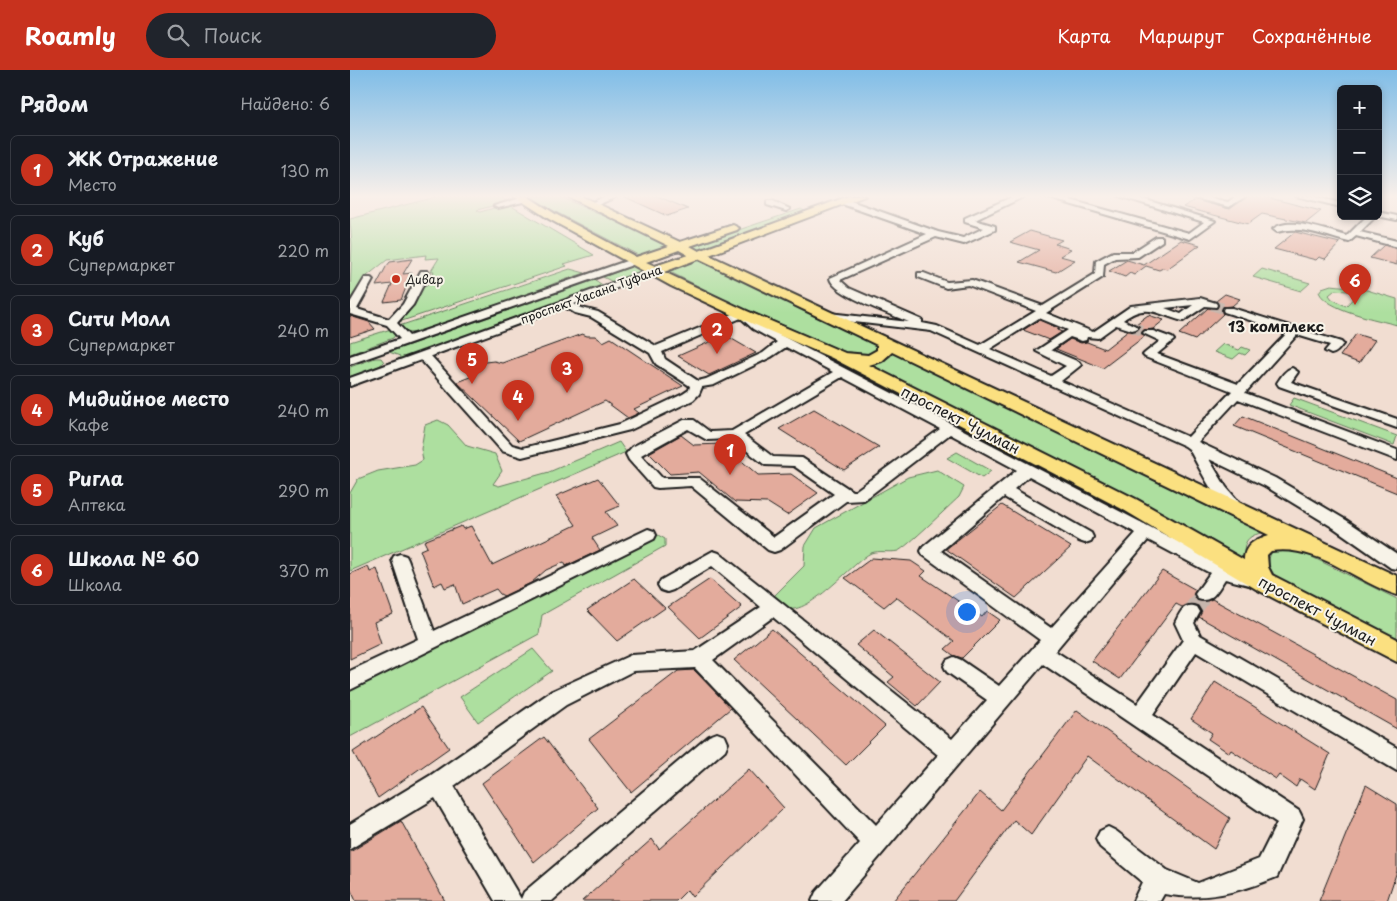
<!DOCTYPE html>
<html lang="ru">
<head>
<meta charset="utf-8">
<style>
	:root { --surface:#171b24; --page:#20242c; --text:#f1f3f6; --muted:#9ea1a6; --line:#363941; --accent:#c8321e }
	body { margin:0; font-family:"Playpen Sans",sans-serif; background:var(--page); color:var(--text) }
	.controls { position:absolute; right:15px; top:15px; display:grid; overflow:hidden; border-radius:8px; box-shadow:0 2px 8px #0003 }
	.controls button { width:45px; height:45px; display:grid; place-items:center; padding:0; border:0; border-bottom:1px solid var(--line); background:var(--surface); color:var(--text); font:25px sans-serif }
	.you { position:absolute; left:616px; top:541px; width:18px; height:18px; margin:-12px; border:4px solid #fff; border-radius:50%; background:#1a73e8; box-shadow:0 0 0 8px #1a73e833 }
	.badge { display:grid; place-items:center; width:32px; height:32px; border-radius:50%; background:var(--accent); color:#fff; font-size:16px; font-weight:700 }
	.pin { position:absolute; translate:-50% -41px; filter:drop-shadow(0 1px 2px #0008) }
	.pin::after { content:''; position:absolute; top:26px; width:18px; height:15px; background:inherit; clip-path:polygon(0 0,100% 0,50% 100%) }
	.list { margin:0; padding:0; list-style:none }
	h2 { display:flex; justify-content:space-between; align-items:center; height:65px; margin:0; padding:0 20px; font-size:21px }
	h2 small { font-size:16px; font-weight:400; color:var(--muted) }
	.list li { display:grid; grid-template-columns:32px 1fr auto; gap:15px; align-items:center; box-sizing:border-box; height:70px; margin:0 10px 10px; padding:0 10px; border:1px solid var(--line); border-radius:8px }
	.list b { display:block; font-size:19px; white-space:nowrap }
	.list p { margin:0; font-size:16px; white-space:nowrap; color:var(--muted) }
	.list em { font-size:16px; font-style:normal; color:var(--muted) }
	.icon { flex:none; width:28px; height:28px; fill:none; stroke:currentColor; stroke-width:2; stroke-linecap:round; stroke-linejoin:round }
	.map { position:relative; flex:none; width:1047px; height:831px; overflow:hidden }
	header { display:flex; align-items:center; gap:30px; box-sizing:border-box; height:70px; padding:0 25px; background:var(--accent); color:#fff }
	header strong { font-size:24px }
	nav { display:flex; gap:28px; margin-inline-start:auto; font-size:18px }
	.search { width:350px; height:45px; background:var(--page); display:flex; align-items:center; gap:12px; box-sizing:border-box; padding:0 18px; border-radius:28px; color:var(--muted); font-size:19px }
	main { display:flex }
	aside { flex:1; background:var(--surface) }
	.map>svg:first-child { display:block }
	.green { fill:#addf9f; stroke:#647e5e; fill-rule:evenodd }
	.building { fill:#e3ab9c; stroke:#1c1c1c }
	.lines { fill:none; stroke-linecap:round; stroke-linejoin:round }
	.minor-tunnel-far1 { stroke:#c6b6ad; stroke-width:11; stroke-dasharray:11 5.5; stroke-linecap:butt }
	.minor-tunnel { stroke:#c6b6ad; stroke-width:18; stroke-dasharray:18 9; stroke-linecap:butt }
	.minor-casing { stroke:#1c1c1c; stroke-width:4 }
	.major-casing { stroke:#1c1c1c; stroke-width:4 }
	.minor { fill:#f7f3e8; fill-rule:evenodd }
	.major { fill:#fbe080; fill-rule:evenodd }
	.poi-dot { fill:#c8321e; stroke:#f7f3e8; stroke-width:2 }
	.labels { text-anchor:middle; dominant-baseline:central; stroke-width:4; stroke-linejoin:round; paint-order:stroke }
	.far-poi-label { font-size:12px; fill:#1c1c1c; stroke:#f7f3e8; text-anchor:start }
	.far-street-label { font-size:12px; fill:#1c1c1c; stroke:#f7f3e8 }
	.far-quarter-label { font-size:15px; font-weight:bold; fill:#1c1c1c; stroke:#f7f3e8 }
	.street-label { font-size:15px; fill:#1c1c1c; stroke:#f7f3e8 }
</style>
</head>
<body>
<header>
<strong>Roamly</strong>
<div class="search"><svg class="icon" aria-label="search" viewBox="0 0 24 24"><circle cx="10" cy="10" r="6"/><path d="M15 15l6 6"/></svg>Поиск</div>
<nav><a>Карта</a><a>Маршрут</a><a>Сохранённые</a></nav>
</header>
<main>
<aside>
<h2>Рядом<small>Найдено: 6</small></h2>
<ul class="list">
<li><span class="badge">1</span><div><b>ЖК Отражение</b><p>Место</p></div><em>130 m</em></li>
<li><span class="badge">2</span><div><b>Куб</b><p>Супермаркет</p></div><em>220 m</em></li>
<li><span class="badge">3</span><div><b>Сити Молл</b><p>Супермаркет</p></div><em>240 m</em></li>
<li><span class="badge">4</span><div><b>Мидийное место</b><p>Кафе</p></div><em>240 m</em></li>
<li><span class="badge">5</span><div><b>Ригла</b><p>Аптека</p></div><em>290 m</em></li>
<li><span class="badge">6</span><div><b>Школа № 60</b><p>Школа</p></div><em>370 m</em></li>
</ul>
</aside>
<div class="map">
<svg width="1047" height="831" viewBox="0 0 1047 831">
	<rect width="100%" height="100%" fill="#f1ddd1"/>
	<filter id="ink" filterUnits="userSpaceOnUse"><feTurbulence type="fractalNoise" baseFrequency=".02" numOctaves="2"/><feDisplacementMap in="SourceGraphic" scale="10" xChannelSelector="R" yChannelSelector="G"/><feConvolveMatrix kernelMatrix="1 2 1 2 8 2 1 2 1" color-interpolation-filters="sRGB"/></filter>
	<g filter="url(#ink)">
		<!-- green -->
		<g class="green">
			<polygon points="90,126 150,127 156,130 154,133 127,140 130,142 158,134 244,185 214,194 217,196 46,253 64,233 73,217 77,216 84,201 81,201 89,188 75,189 76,185 37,190 17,206 0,229 2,175 0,149"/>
			<polygon points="183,126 209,126 246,143 265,150 320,176 290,186 183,130 182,128"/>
			<polygon points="451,139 456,142 350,181 341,176"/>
			<polygon points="346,189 524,272 528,276 529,280 518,286 502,285 382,233 316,200"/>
			<polygon points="286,195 296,200 263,212 253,207"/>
			<polygon points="220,199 235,203 205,213 183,223 71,262 56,263 49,256"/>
			<polygon points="912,199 960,213 951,221 903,207"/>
			<polygon points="245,210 254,216 48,290 50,286 39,282"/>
			<path d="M981,215L1010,218L1047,229V255C1029,250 976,240 969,222L972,218ZM985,220L1009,222L996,236L982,229L979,225Z"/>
			<polygon points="41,259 46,264 43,268 0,284 0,272"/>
			<polygon points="873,274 889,280 892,277 900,280 895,285 890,283 883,289 864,282"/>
			<path d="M542,281L922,462C901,463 891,468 895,491L516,295L532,292L541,286Z"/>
			<polygon points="25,288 31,288 34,292 29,296 0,307 0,297"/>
			<polygon points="944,328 1047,366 1044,375 939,335"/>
			<polygon points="88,350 98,355 117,376 145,384 152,401 143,414 149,416 199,402 269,372 276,382 0,501 0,423 8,409 28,401 65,395 73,390 71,379 75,355"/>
			<polygon points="607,382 641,401 632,408 597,388"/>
			<path d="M587,400L614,417L609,427C599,436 556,478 548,481C540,483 529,480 521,483C501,492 441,570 424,526L454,496L455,476L466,458L558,407Z"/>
			<polygon points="308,465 315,469 315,476 192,545 189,564 0,667 0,620"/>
			<path d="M932,479L956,484L1047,529V573L927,508C919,498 916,493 922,481Z"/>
			<polygon points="183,579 202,601 128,652 110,627"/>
		</g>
		<!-- building -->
		<g class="building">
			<polygon points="273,126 307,126 338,139 317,146"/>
			<polygon points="898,126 912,126 971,141 956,153 912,144 898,154 833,137 845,130 880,139"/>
			<polygon points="680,161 712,170 705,174 721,179 710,186 725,190 706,202 669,192 689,180 660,172"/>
			<polygon points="945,162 990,173 975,189 969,187 966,190 924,179"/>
			<polygon points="831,170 850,175 817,199 813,198 809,200 796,196 784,205 780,203 775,207 759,201 777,190 794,195"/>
			<polygon points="1034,175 1047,179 1047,195 1020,188"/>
			<polygon points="62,189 53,204 62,203 51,230 34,232 42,214 26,216 36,197 40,192"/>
			<polygon points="875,224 890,229 882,236 872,237 871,241 873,244 845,270 829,264 858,238 867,239 869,234 866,231"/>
			<polygon points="798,245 814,250 803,259 794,260 791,263 795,266 753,298 706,279 720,269 731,273 737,272 755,279 778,261 787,260 790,257 786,254"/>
			<polygon points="0,246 19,252 25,259 0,267"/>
			<polygon points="689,250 710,259 707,260 712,262 699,270 673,260"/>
			<polygon points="232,264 237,266 245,266 253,272 261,268 333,316 284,339 289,343 278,348 255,331 169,371 107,312 125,305 122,300 135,292 144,291 152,293"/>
			<polygon points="1006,264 1025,270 1009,293 990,286"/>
			<polygon points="375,265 406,283 359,305 328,286"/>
			<polygon points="464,339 529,377 494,400 429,359"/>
			<polygon points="893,346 1047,408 1047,423 884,356"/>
			<polygon points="331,365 344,375 372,374 408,405 441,404 468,423 437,445 418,433 385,432 349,402 320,404 299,383"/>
			<polygon points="248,408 270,436 256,442 267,456 242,468 250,480 216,496 214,492 196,500 181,513 154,526 150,524 146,519 112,534 105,514 95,518 92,512 84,516 70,480 77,477 74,471 111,456 113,459 121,456 142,495 226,455 206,426"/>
			<polygon points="652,435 721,477 666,528 596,479"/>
			<polygon points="522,488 561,491 576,501 571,506 632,547 637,541 650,550 612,588 603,585 595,579 604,571 546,527 534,537 495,508"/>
			<polygon points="18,496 20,502 27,499 43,544 24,552 31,574 0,589 0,504"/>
			<polygon points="812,501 846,520 843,525 848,531 857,531 862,529 1047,630 1047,659 849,547 852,541 849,536 843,534 832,537 826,534 770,609 742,591"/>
			<polygon points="284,509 315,538 267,571 237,540"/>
			<polygon points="360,509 392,537 350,568 318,537"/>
			<polygon points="422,559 535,656 496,695 384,590"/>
			<polygon points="524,560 590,612 567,636 538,612 544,607 506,575"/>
			<polygon points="344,600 381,638 281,722 239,669 328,601"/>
			<polygon points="865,612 980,684 965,719 950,709 946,717 929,705 926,709 881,680 879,683 858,669 862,663 841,649"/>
			<polygon points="71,637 99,678 28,728 3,682"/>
			<polygon points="727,640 880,748 864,779 737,686 681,765 664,750 604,831 543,831 630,722 651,740"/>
			<polygon points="194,667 248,738 184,792 132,713"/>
			<polygon points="399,699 434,738 342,827 337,820 326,831 232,831 302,769 309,779"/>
			<polygon points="1016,715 1047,734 1047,801 1037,831 969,831"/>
			<polygon points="51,751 95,831 6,831 0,818 0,782"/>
		</g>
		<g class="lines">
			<!-- minor-tunnel-far1 -->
			<g class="minor-tunnel-far1">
				<polyline points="862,235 878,240"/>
				<polyline points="782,257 799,263"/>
			</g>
			<!-- minor-tunnel -->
			<polyline class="minor-tunnel" points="841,542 854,524"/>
			<!-- minor casing -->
			<g class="minor-casing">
				<g id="minor">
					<polygon points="256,126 268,126 243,137 236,135"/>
					<path d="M664,126H675L625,150L645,156V160L614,174L586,167L490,210L499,218L572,250V253L587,256L630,275L686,241L618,215L596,218L568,207V203H574L597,212L622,210L693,236L745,204L746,191L763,182H783L806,167H812V171L788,187L765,188L754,194L753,207L696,243L743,262L781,236L850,228L866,233L867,235L866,237L855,236L833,251C808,245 797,232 773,250L788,257L786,259L782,260L766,255L748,268L737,267L736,270L732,271L720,267L701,280L729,292L731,295L711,311L838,367L882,321L795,287L793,285L795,283L810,271L793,263L795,261H803L822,268L824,270L807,284L888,314L938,262L874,242L873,240L874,238H882L991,272L993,274C989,279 987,283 981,284L975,281L980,275L947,265L895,323L1047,380V390L888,329L848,372L925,408L996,450L1047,484V499L1041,498L984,458L915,416L859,389L876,417L894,438L892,442C888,443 884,444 880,441C865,431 848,395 839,379L835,376L581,261L479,249L474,246L479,243L559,252C543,245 482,224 480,208L577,164L492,134V130H498L588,162L613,168L634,158L615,152V148ZM843,235L831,244L815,238ZM689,248L718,260L686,281L716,296L701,306L640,279Z"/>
					<polygon points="692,126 706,126 839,163 854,152 769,126 783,126 865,151 840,169"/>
					<polygon points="838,126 853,126 878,132 886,126 896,126 879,137"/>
					<polygon points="946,126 962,126 991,133 991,137"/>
					<polygon points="174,127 178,129 177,131 148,138 144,136"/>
					<polygon points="417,131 423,131 440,139 436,141 417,135"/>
					<polygon points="1028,142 1047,146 1047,150 1027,146"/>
					<path d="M1017,146H1026L1010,162L1047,171V177L1006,166L999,172C975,166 951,155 927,162L923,159C939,146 978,161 997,166Z"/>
					<polygon points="285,188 290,191 288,193 0,294 0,286 50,269 37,255 0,244 0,233 15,208 21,208 23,210 7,239 39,249 53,234 71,201 77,201 79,203 63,235 47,253 59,266"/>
					<path d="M304,198L309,201L307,203L224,234L232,238L248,242L306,276L388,242H396L411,255L875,496L905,503L908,508L905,513L899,515L875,509C868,519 862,534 848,529L845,524L860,503L798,470L705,581L787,634L833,570L825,553C830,542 834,532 847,537L850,542L844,553L850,565L1047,678V701L846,582L803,645L949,741L953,749L927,807C887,823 856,831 814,824L810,831H783L792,812L750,777L746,769L750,761L758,757L766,761L817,800L848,813L909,789L927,753L693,594L492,831H462L466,822L510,773L345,598L283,601L216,635L104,716L171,829L174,822L359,666L367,663L375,666L378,673L375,680L202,831H145L85,728L0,779V754L81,705L202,621L281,585L345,581L411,537L362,496L323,520L317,522L311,520L308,515L311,510L363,481L369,483L602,669L637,630L597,602L594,596L597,590L604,587L611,590L649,616L690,570L573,485L571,481L573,477L667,400L600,364L514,430L496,431L430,480L424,482L418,480L341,416L308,418L303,417L279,390L276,384L282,377L334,350H344L360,362L382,361L483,302L436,277L421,287L364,315L352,317L349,324L343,330L280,360L172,387L152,381L71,290L0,316V308ZM215,237L225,243L241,247L300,283L306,294L340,316L339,320L333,324L270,354L173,378L162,375L81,286ZM391,248L403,259L427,272L413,283L356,309L348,311L315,289L312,282ZM492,307L590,359L505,421H502L452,388L423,387L394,365ZM338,359L357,370L382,369L415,395L444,396L484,424L424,467L349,408H312L291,385ZM679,406L786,463L701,558L591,481L654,427L729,471L735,473L741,471L743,467L741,463L664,419ZM423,547L588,685L526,755L363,590Z"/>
					<path d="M942,298L948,302L941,312L1047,349V358L929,316L927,313C931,307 935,300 942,298Z"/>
					<polygon points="298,459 304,461 306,465 304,469 0,620 0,601 68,569 42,490 44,486 50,484 56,486 58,490 84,561"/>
				</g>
			</g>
			<!-- major casing -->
			<g class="major-casing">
				<path id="major" d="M164,126H177L207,145L286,187L319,176L217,126H231L330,172L383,155L389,158L387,160L340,176L349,181L499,126H515L359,185L1047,506V525C1005,511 967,474 921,481L917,485L918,497L922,505L1047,569V592L906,519L772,439L482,288L387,247L321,216L199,149ZM329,180L338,185L305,196L296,192ZM348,189L527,275V280L518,285L495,283L397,241L314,202ZM542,282L919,465C907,469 894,474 894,490L786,429L519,295L532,291Z"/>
			</g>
			<!-- minor -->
			<use href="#minor" class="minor"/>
			<!-- major -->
			<use href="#major" class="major"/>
		</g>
	</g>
	<!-- sky -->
	<linearGradient id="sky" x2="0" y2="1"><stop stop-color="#80bde7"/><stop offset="0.52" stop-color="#f9f0ea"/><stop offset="1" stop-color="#f9f0ea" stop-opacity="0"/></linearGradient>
	<rect width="1047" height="243" fill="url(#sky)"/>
	<!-- markers -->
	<circle class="poi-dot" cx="46" cy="209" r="5"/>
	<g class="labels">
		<!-- far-poi labels -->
		<g class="far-poi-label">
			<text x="56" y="209">Дивар</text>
		</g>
		<!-- far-street labels -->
		<g class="far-street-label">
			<text transform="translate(241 224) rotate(-20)">проспект Хасана Туфана</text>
		</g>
		<!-- far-quarter labels -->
		<g class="far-quarter-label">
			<text x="926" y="255">13 комплекс</text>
		</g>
		<!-- street labels -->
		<g class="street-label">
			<text transform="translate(611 349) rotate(27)">проспект Чулман</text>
			<text transform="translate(968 540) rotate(28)">проспект Чулман</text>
		</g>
	</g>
</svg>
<div class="controls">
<button>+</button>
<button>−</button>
<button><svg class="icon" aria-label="layers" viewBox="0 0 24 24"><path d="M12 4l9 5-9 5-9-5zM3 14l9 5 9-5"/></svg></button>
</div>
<div class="you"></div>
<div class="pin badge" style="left:380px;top:405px">1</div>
<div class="pin badge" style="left:367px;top:284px">2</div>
<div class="pin badge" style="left:217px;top:323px">3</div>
<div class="pin badge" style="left:168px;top:351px">4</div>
<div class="pin badge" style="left:122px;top:314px">5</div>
<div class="pin badge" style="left:1005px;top:235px">6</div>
</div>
</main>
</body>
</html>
